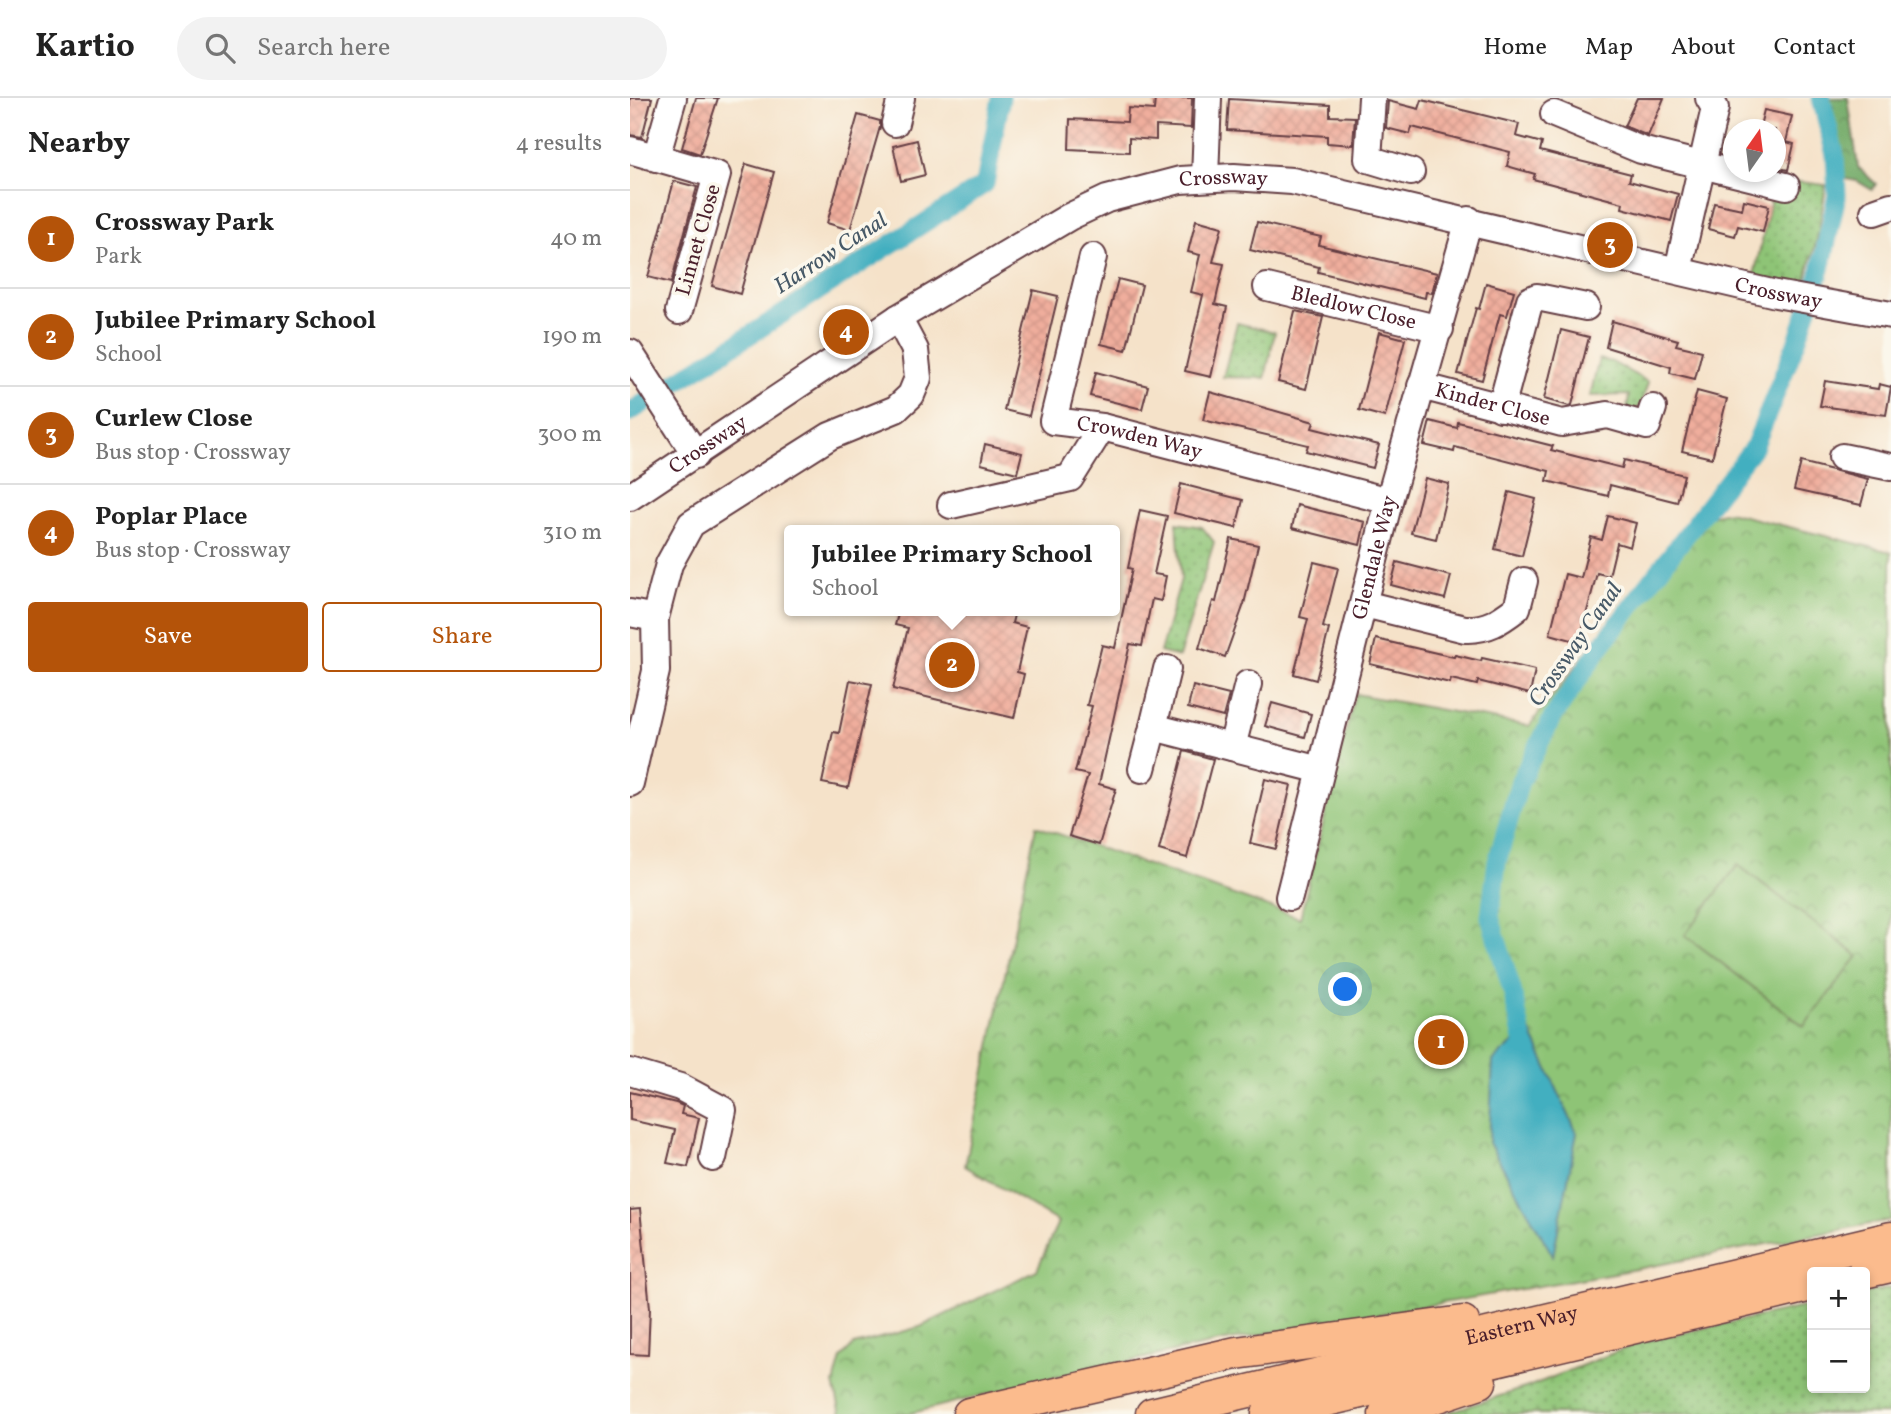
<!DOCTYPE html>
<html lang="en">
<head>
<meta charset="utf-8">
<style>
	:root { --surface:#fff; --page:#f2f2f2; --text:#222; --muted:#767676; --line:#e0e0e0; --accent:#b45309 }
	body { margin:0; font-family:Vollkorn,serif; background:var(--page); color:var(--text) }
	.controls { position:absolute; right:21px; bottom:21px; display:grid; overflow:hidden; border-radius:7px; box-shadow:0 4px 10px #0003 }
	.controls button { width:63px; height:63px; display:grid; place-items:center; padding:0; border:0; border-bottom:2px solid var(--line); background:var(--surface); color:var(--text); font:35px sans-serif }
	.compass { position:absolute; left:1093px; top:21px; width:63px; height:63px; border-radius:50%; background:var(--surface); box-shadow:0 4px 10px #0003; rotate:14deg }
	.you { position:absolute; left:716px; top:892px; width:24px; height:24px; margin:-18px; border:5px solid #fff; border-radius:50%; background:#1a73e8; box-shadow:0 0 0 10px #1a73e833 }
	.badge { display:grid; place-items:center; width:46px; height:46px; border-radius:50%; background:var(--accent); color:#fff; font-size:23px; font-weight:700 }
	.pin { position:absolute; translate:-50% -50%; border:4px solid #fff; box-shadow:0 2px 7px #0006 }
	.popup { position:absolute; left:154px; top:427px; width:336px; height:91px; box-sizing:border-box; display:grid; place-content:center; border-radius:7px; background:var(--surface); filter:drop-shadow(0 2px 5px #0005); font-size:23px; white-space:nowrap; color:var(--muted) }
	.popup b { font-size:26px; color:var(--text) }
	.popup::after { content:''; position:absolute; left:50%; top:100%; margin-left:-14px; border:14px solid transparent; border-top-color:var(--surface) }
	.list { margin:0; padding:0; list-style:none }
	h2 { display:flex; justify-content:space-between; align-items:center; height:91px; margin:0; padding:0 28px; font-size:30px }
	h2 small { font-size:23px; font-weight:400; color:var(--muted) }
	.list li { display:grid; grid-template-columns:46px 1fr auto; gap:21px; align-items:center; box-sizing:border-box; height:98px; padding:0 28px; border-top:2px solid var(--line) }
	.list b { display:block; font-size:26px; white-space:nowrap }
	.list p { margin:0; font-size:23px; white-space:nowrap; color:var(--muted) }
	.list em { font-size:23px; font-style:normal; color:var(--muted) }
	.actions { display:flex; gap:14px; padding:21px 28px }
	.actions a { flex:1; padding:16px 0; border:2px solid var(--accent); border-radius:7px; text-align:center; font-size:24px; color:var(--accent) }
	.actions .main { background:var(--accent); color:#fff }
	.icon { flex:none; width:38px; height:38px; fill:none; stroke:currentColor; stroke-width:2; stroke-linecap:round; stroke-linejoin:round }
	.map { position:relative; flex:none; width:1261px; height:1316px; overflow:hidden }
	header { display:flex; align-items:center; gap:42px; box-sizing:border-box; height:98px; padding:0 35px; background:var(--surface); border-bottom:2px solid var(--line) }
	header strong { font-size:33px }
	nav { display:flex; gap:38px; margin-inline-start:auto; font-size:24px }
	.search { width:490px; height:63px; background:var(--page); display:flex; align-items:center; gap:18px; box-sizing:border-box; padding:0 24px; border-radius:38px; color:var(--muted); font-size:26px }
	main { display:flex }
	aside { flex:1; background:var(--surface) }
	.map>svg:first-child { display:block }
	.grass { fill:url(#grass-dots); stroke:#6c7250; stroke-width:2 }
	.forest { fill:url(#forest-crowns); stroke:#5e6449; stroke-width:2 }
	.park { fill:url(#park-crowns); stroke:#6c7250; stroke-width:2 }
	.garden { fill:#8ec476; stroke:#6c7250; stroke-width:2 }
	.water { fill:#42afc0; stroke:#466776; stroke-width:2 }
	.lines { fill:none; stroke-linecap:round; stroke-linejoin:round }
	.canal { stroke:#42afc0; stroke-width:19 }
	.building { fill:url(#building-cross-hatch) }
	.minor-casing { stroke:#643c43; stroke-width:30 }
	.major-casing { stroke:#643c43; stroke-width:35 }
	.minor { stroke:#fff; stroke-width:26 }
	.major { stroke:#fbbb8d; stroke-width:32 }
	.labels { text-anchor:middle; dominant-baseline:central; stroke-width:7; stroke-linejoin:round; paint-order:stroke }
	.street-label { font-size:21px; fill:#4a1f2b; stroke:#fbf7ec }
	.water-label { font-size:23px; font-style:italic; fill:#475967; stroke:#fbf7ec }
</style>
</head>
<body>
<header>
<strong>Kartio</strong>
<div class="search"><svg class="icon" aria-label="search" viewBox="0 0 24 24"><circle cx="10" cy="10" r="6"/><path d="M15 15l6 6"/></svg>Search here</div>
<nav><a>Home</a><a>Map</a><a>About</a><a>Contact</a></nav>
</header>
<main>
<aside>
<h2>Nearby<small>4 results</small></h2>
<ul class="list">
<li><span class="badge">1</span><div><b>Crossway Park</b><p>Park</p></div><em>40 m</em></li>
<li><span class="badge">2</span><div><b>Jubilee Primary School</b><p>School</p></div><em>190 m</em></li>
<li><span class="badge">3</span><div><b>Curlew Close</b><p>Bus stop · Crossway</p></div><em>300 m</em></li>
<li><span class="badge">4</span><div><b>Poplar Place</b><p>Bus stop · Crossway</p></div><em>310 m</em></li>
</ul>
<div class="actions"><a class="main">Save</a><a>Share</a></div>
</aside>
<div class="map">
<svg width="1261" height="1316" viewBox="0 0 1261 1316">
	<defs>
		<pattern id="grass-dots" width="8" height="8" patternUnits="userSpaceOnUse" patternTransform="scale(1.75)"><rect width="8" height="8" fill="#8ec476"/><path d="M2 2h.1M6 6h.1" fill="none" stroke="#769f61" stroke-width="1.8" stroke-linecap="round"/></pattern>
		<pattern id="forest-crowns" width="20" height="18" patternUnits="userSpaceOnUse" patternTransform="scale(1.75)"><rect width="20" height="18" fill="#72aa67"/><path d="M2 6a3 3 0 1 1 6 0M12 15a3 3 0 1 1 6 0" fill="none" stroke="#608a55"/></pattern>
		<pattern id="park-crowns" width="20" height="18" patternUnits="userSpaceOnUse" patternTransform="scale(1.75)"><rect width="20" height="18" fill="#8ec476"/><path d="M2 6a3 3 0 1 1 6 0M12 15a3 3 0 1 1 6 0" fill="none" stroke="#769f61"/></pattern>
		<pattern id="building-cross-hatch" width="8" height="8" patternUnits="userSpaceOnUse" patternTransform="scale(1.75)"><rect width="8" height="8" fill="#f0ae9d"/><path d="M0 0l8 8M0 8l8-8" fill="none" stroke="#cf9587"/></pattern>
	</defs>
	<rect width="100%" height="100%" fill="#fbf7ec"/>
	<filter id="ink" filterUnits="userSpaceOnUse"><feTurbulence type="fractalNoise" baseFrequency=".0143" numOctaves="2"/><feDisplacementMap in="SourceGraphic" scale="14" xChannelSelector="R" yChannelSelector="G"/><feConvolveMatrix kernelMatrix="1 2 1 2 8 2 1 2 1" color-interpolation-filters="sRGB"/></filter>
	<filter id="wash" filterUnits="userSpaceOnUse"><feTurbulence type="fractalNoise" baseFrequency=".00686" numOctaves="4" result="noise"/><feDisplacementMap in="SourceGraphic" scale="28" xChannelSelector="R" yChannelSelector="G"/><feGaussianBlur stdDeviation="1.57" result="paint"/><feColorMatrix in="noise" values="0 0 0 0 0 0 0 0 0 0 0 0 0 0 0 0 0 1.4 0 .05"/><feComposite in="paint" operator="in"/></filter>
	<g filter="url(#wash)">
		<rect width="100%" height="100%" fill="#f5e2c9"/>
		<!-- grass -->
		<g class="grass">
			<polygon points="1162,83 1196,87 1188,137 1174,189 1124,178 1143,93"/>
			<polygon points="607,225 645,234 635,280 593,279"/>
			<polygon points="969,261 982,264 1018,284 1012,305 1006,312 997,312 999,297 960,298"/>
			<polygon points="547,425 572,429 584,444 549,559 530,554 551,481"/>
			<polygon points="1261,1190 1261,1316 813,1316 898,1289 1011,1244 1182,1207 1182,1290 1235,1290 1235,1195"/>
		</g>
		<!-- forest -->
		<polygon class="forest" points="1198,0 1218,0 1228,69 1246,86 1242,92 1227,83 1209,80 1209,40"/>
		<!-- park -->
		<polygon class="park" points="1098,414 1261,454 1261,1122 1012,1170 584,1245 417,1281 278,1316 211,1316 204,1286 211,1260 224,1247 290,1229 407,1172 428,1124 335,1068 406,728 670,820 725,596 899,628 1061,422"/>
		<!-- garden -->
		<polygon class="garden" points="1108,767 1228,858 1174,928 1055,837"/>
		<!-- water -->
		<polygon class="water" points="899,930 947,1035 923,1158 859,1045 863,963"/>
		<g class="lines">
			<!-- canal -->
			<g class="canal">
				<polyline points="0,314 355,86 371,0"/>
				<polyline points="897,959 882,892 860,819 867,764 890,683 923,619 971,548 1125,347 1168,240 1191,171 1207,97 1205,57 1191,0"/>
			</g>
		</g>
		<g id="blocks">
			<!-- building -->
			<g class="building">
				<polygon points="0,0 22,0 12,39 0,37"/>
				<polygon points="66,0 88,0 70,56 52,50"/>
				<polygon points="525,0 562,0 561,30 526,28 526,42 499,40 499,54 439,51 440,21 497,24 498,10 524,12"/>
				<polygon points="1007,0 1034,0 1018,38 994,28"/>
				<polygon points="599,1 700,7 700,18 725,19 723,47 697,45 697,38 597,32"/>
				<polygon points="792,2 889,26 886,38 912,45 910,53 1001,76 999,83 1048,96 1041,123 992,110 993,105 903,81 905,76 877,68 880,54 782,29 780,36 756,30 758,3 789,11"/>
				<polygon points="1134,12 1162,18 1156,44 1164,46 1158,72 1145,69 1145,32 1129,32"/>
				<polygon points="228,17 250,23 250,29 220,132 197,125"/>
				<polygon points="287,42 295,77 271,83 263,48"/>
				<polygon points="116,66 144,74 110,196 82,188"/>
				<polygon points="44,83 67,89 41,185 18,179"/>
				<polygon points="1114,102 1139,108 1133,134 1108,128 1105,138 1078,131 1084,105 1112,111"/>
				<polygon points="566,122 592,129 583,164 594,166 585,206 597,209 581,279 555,273 573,197 561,194 570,157 558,154"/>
				<polygon points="627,124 691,139 689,147 807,175 802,195 796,194 795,200 688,174 689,169 620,152"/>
				<polygon points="488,181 512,187 496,252 471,246"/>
				<polygon points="856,185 884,193 877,218 870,216 852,282 828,276 846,210 849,211"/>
				<polygon points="403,192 428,198 399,318 374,312"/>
				<polygon points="665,213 693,219 676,291 648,284"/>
				<polygon points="982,223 1048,242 1046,247 1072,253 1065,281 1040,275 1041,269 976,249"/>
				<polygon points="931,232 959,239 942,307 939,308 914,301"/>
				<polygon points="749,234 775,241 755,319 729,312"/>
				<polygon points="466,274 518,288 512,311 460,298"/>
				<polygon points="1195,283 1248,291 1249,286 1261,289 1256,317 1190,308"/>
				<polygon points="1067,293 1097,301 1082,360 1052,353"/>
				<polygon points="580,294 684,324 682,330 749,347 743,370 676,353 678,347 573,322"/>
				<polygon points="800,323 827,330 828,324 923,348 921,352 992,370 994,362 1054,377 1047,404 980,387 978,398 917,383 919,373 825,349 824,354 794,347"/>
				<polygon points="355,346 392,355 387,375 351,366"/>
				<polygon points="1171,364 1238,381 1231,407 1164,392"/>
				<polygon points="795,380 819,386 806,441 781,435"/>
				<polygon points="551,386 613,402 606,430 544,415"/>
				<polygon points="879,394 906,401 892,458 865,451"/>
				<polygon points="667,407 735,424 730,447 662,430"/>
				<polygon points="510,412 537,418 524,476 536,478 531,503 522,501 512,548 500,546 469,686 486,691 469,747 439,738 458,677 445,674 462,608 457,607 472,547 485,550 502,471 498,470"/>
				<polygon points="978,418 1006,425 1000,449 987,445 979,478 967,475 949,544 920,536 935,476 951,480 961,439 972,442"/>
				<polygon points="601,441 628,447 614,506 595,559 569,550 583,503 586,504"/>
				<polygon points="684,464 708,470 693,529 699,531 686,582 664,576 678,521 670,519"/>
				<polygon points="767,464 821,478 815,501 761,487"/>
				<polygon points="269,513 385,513 382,525 397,529 387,574 394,576 384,620 263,591 278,530 265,527"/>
				<polygon points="746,541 824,559 825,557 851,563 852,560 905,572 900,596 848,583 847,587 821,581 820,585 740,566"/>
				<polygon points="220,582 242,586 218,690 192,685 203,634 209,635"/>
				<polygon points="563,588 599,597 593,619 558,610"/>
				<polygon points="642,605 681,616 675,639 635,628"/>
				<polygon points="554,653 583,661 557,760 529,752"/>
				<polygon points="635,681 661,687 646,751 620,745"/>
				<polygon points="0,994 46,1005 53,1008 51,1016 69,1020 58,1069 37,1065 45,1032 0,1022"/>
				<polygon points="10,1111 20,1210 18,1257 0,1256 0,1112"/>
			</g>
		</g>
	</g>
	<g filter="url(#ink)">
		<use href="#blocks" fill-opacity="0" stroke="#643c43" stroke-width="2"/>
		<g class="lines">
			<!-- minor casing -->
			<g class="minor-casing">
				<g id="minor">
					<polyline points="742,0 738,61 781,74"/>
					<polyline points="924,16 1011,52 1156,88"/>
					<polyline points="265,25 271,0"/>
					<polyline points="0,52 87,77 49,213"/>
					<polyline points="26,60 43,0"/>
					<polyline points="575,80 578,0"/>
					<polyline points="1244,114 1261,108"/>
					<path id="s1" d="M463,159L423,323L472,329L759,403"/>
					<polyline points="1048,172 1085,10 1079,0"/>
					<path id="s2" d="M637,189L810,231"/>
					<polyline points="0,255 66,357"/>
					<path id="s3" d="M791,288L932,325L978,317L1017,328L1023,310"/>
					<polyline points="871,310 900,202 907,199 956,209"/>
					<polyline points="1212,359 1261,369"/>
					<path id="s4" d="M0,399L268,220L439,119L477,101L550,82L604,79L662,83L1146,196L1261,217"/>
					<polyline points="321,407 440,380 472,329"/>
					<path d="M734,506L835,531C857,532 870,523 887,510L894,483"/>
					<polyline points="0,515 25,520"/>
					<polyline points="523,629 537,571"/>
					<polyline points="602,649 618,586"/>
					<polyline points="512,671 523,629 691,672"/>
					<polyline points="0,685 26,573 25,520 39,466 61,426 200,338 266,311 281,297 288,280 285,252 268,220"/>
					<path id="s5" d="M659,799L759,403L839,122"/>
					<polyline points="0,974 50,989 93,1012 83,1060"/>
				</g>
			</g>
			<!-- major casing -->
			<g class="major-casing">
				<g id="major">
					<polyline points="1234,1174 1261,1168"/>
					<polyline points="339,1316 606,1255 833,1224"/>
					<path id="s6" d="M522,1316L1261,1140"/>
					<polyline points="638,1316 1182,1187"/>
					<polyline points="755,1316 850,1284"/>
				</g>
			</g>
			<!-- minor -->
			<use href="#minor" class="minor"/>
			<!-- major -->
			<use href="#major" class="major"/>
		</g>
	</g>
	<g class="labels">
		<!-- street labels -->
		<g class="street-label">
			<text stroke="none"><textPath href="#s4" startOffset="682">Crossway</textPath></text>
			<text transform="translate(69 142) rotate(-74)">Linnet Close</text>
			<text stroke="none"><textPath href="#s4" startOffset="1250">Crossway</textPath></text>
			<text stroke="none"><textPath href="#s2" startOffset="89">Bledlow Close</textPath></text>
			<text stroke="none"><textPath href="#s3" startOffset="74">Kinder Close</textPath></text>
			<text stroke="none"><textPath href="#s1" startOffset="257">Crowden Way</textPath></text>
			<text stroke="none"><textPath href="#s4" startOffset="94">Crossway</textPath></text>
			<text stroke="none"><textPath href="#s5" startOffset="350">Glendale Way</textPath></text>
			<text stroke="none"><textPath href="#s6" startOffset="380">Eastern Way</textPath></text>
		</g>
		<!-- water labels -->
		<g class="water-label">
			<text transform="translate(201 156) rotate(-33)">Harrow Canal</text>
			<text transform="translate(946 547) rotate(-55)">Crossway Canal</text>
		</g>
	</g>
</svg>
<div class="controls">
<button>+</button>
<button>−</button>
</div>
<svg class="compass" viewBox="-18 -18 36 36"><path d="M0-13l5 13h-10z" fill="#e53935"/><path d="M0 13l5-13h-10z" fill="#767676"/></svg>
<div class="you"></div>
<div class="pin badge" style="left:811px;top:944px">1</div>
<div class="pin badge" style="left:322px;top:567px">2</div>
<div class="popup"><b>Jubilee Primary School</b>School</div>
<div class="pin badge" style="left:980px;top:147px">3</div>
<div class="pin badge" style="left:216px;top:234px">4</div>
</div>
</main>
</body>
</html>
